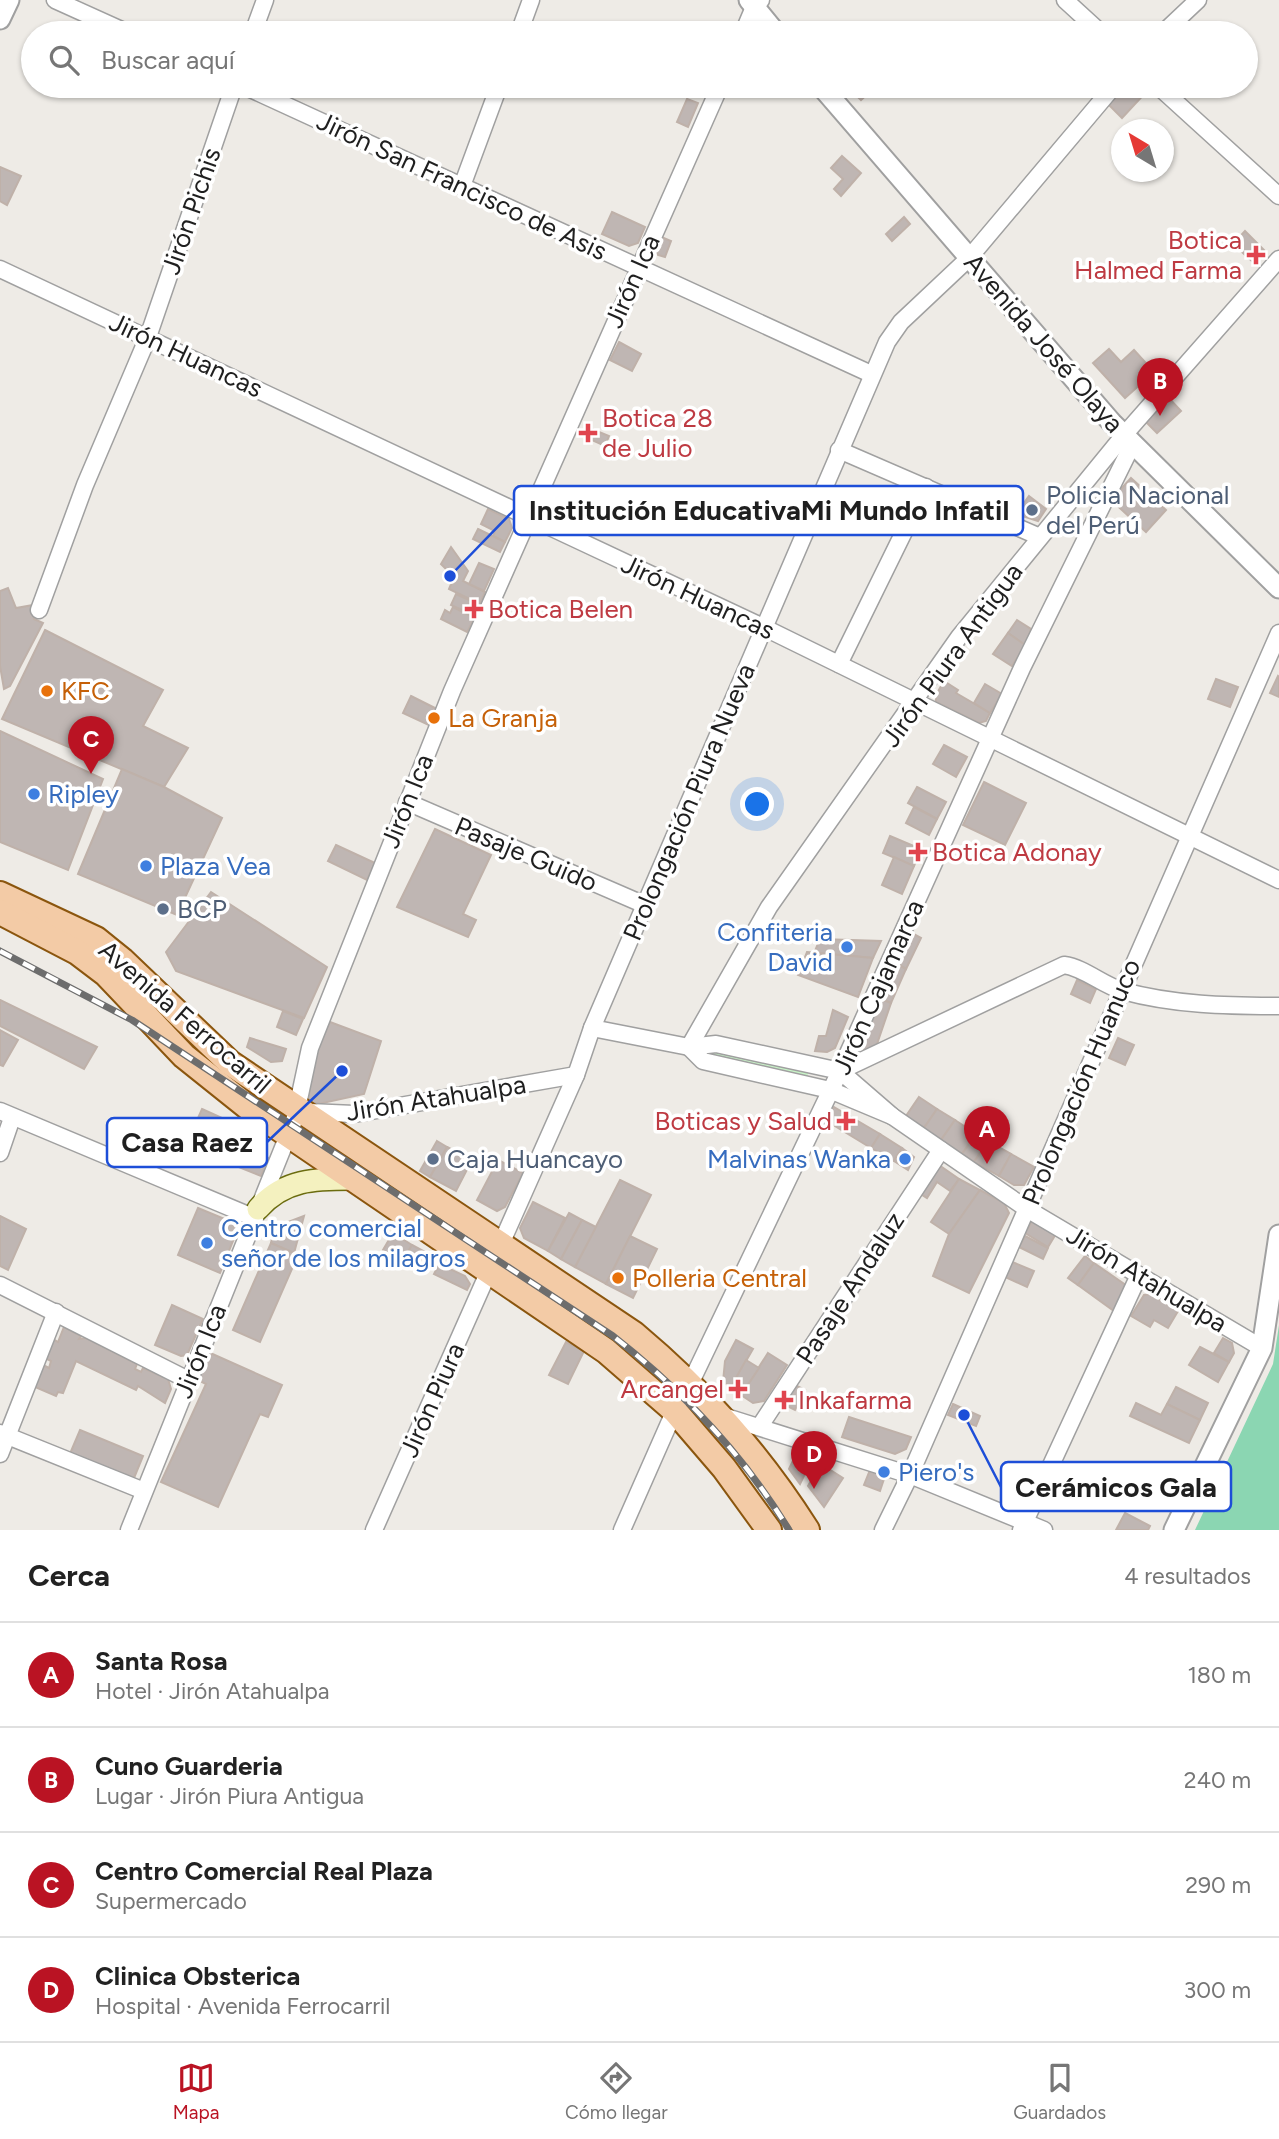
<!DOCTYPE html>
<html lang="es">
<head>
<meta charset="utf-8">
<style>
	:root { --surface:#fff; --page:#f6f6f6; --text:#222; --muted:#767676; --line:#e0e0e0; --accent:#ba1323 }
	body { margin:0; font-family:Figtree,sans-serif; background:var(--page); color:var(--text) }
	.compass { position:absolute; left:1111px; top:119px; width:63px; height:63px; border-radius:50%; background:var(--surface); box-shadow:0 2px 5px #0004; rotate:322deg }
	.you { position:absolute; left:758px; top:805px; width:24px; height:24px; margin:-18px; border:5px solid #fff; border-radius:50%; background:#1a73e8; box-shadow:0 0 0 10px #1a73e833 }
	.badge { display:grid; place-items:center; width:46px; height:46px; border-radius:50%; background:var(--accent); color:#fff; font-size:23px; font-weight:700 }
	.pin { position:absolute; translate:-50% -58px; filter:drop-shadow(0 2px 4px #0008) }
	.pin::after { content:''; position:absolute; top:37px; width:24px; height:21px; background:inherit; clip-path:polygon(0 0,100% 0,50% 100%) }
	.list { margin:0; padding:0; list-style:none }
	h2 { display:flex; justify-content:space-between; align-items:center; height:91px; margin:0; padding:0 28px; font-size:30px }
	h2 small { font-size:23px; font-weight:400; color:var(--muted) }
	.list li { display:grid; grid-template-columns:46px 1fr auto; gap:21px; align-items:center; box-sizing:border-box; height:105px; padding:0 28px; border-top:2px solid var(--line) }
	.list b { display:block; font-size:26px; white-space:nowrap }
	.list p { margin:0; font-size:23px; white-space:nowrap; color:var(--muted) }
	.list em { font-size:23px; font-style:normal; color:var(--muted) }
	.icon { flex:none; width:38px; height:38px; fill:none; stroke:currentColor; stroke-width:2; stroke-linecap:round; stroke-linejoin:round }
	.map { position:relative; flex:none; width:1279px; height:1530px; overflow:hidden }
	.search { position:absolute; background:var(--surface); box-shadow:0 2px 5px #0004; left:21px; right:21px; top:21px; height:77px; display:flex; align-items:center; gap:18px; box-sizing:border-box; padding:0 24px; border-radius:38px; color:var(--muted); font-size:26px }
	.sheet { height:511px; background:var(--surface) }
	nav { display:flex; justify-content:space-around; align-items:center; box-sizing:border-box; height:98px; border-top:2px solid var(--line); background:var(--surface); font-size:19px; color:var(--muted) }
	nav a { display:grid; justify-items:center; gap:4px }
	nav .on { color:var(--accent) }
	.map>svg:first-child { display:block }
	.park { fill:#c8f4c7 }
	.pitch { fill:#8bd6b2 }
	.building { fill:#bfb6b3; stroke:#bfb1a9; stroke-width:2 }
	.lines { fill:none; stroke-linecap:round; stroke-linejoin:round }
	.minor-casing { stroke:#a0a0a0; stroke-width:19 }
	.tertiary-casing { stroke:#a0a0a0; stroke-width:23 }
	.secondary-casing { stroke:#6b6c0f; stroke-width:24 }
	.primary-casing { stroke:#8b560e; stroke-width:28 }
	.minor { stroke:#fff; stroke-width:16 }
	.tertiary { stroke:#fff; stroke-width:19 }
	.secondary { stroke:#f4f1bf; stroke-width:21 }
	.primary { stroke:#f3cba6; stroke-width:24 }
	.rail-casing { stroke:#6d6d6d; stroke-width:7 }
	.rail { stroke:#fff; stroke-width:4.5; stroke-dasharray:13; stroke-linecap:butt }
	.health-dot { fill:#e0444e; stroke:#fff; stroke-width:2.5 }
	.service-dot { fill:#5c6f8a; stroke:#fff; stroke-width:2.5 }
	.food-dot { fill:#e8710a; stroke:#fff; stroke-width:2.5 }
	.shop-dot { fill:#3f7fe0; stroke:#fff; stroke-width:2.5 }
	.labels { text-anchor:middle; dominant-baseline:central; stroke-width:7; stroke-linejoin:round; paint-order:stroke }
	.street-label { font-size:26px; fill:#1f1f1f; stroke:#fff }
	.health-label { font-size:26px; fill:#be3a42; stroke:#fff; text-anchor:start }
	.service-label { font-size:26px; fill:#4e5e75; stroke:#fff; text-anchor:start }
	.food-label { font-size:26px; fill:#c56008; stroke:#fff; text-anchor:start }
	.shop-label { font-size:26px; fill:#366cbe; stroke:#fff; text-anchor:start }
	.leader { fill:none; stroke:#1d4ed8; stroke-width:2.5 }
	.callout-dot { fill:#1d4ed8; stroke:#fff; stroke-width:2.5 }
	.callout { fill:#fff; stroke:#1d4ed8; stroke-width:2.5 }
	.callout-label { font-size:28px; text-anchor:middle; font-weight:bold; fill:#1f1f1f }
</style>
</head>
<body>
<div class="map">
<svg width="1279" height="1530" viewBox="0 0 1279 1530">
	<rect width="100%" height="100%" fill="#eeebe6"/>
	<!-- park -->
	<polygon class="park" points="716,1046 810,1069 805,1082 717,1060 702,1051"/>
	<!-- pitch -->
	<polygon class="pitch" points="1279,1325 1279,1530 1195,1530 1273,1364"/>
	<!-- building -->
	<g class="building">
		<polygon points="847,86 890,86 882,94 875,87 861,100"/>
		<polygon points="1125,86 1144,86 1148,90 1122,118 1108,104"/>
		<polygon points="687,99 698,103 688,127 677,122"/>
		<polygon points="842,156 861,173 841,196 834,189 843,179 831,168"/>
		<polygon points="0,167 21,176 7,205 0,201"/>
		<polygon points="612,212 645,227 638,243 629,246 602,234"/>
		<polygon points="904,217 910,224 892,241 886,234"/>
		<polygon points="1245,231 1264,250 1253,262 1233,244"/>
		<polygon points="659,236 671,241 665,257 658,255 655,247"/>
		<polygon points="619,342 641,354 632,371 610,360"/>
		<polygon points="1109,349 1121,362 1134,350 1154,372 1125,398 1093,363"/>
		<polygon points="1166,395 1181,411 1157,433 1145,421"/>
		<polygon points="587,427 609,436 605,446 583,436"/>
		<polygon points="1131,478 1166,510 1146,532 1111,500"/>
		<polygon points="1029,496 1046,509 1038,521 1016,514"/>
		<polygon points="488,509 509,519 512,528 505,542 493,536 495,531 481,524"/>
		<polygon points="478,529 505,542 500,552 473,539"/>
		<polygon points="451,547 468,571 463,581 485,592 480,604 449,589 454,577 441,564"/>
		<polygon points="479,563 494,569 484,591 469,584"/>
		<polygon points="8,588 16,608 33,605 34,619 43,623 10,686 4,689 0,666 0,591"/>
		<polygon points="456,594 480,605 475,616 451,605"/>
		<polygon points="453,607 475,618 467,632 441,619 445,610 450,613"/>
		<polygon points="1017,620 1031,629 1025,645 1008,633"/>
		<polygon points="45,630 163,690 143,726 188,748 164,787 2,719"/>
		<polygon points="1008,633 1025,645 1012,666 993,654"/>
		<polygon points="1278,676 1279,677 1279,697 1270,693"/>
		<polygon points="1216,679 1238,687 1230,707 1208,699"/>
		<polygon points="944,681 958,690 956,693 990,713 986,721 979,723 936,702 936,695"/>
		<polygon points="985,684 1002,694 990,713 974,703"/>
		<polygon points="411,696 441,711 433,727 403,713"/>
		<polygon points="0,731 103,779 68,870 0,842"/>
		<polygon points="944,745 967,757 956,777 933,764"/>
		<polygon points="122,769 164,787 222,818 177,915 78,874"/>
		<polygon points="984,782 1026,803 1005,845 963,825"/>
		<polygon points="917,787 946,802 937,819 908,803"/>
		<polygon points="914,807 937,819 929,835 906,823"/>
		<polygon points="435,829 491,855 463,914 476,920 468,937 397,907"/>
		<polygon points="890,836 921,849 914,866 883,853"/>
		<polygon points="336,845 375,863 367,880 328,861"/>
		<polygon points="894,857 914,866 902,894 882,885"/>
		<polygon points="211,892 327,967 304,1018 176,971 166,952"/>
		<polygon points="908,931 921,938 906,969 893,962"/>
		<polygon points="820,939 881,941 873,958 814,953"/>
		<polygon points="807,952 873,958 858,997 798,975"/>
		<polygon points="893,962 906,969 891,1003 878,998"/>
		<polygon points="1077,980 1096,989 1090,1003 1071,994"/>
		<polygon points="878,998 891,1003 876,1047 865,1050 860,1046"/>
		<polygon points="0,1000 97,1047 84,1069 0,1026"/>
		<polygon points="833,1010 848,1017 835,1048 827,1052 815,1051 819,1036 826,1036"/>
		<polygon points="283,1011 303,1019 296,1035 277,1027"/>
		<polygon points="330,1022 381,1041 364,1094 314,1105 306,1095 317,1048"/>
		<polygon points="0,1030 18,1040 3,1066 0,1065"/>
		<polygon points="250,1038 286,1049 282,1061 271,1062 247,1047"/>
		<polygon points="1118,1038 1134,1045 1125,1065 1109,1058"/>
		<polygon points="919,1097 937,1109 924,1128 906,1116"/>
		<polygon points="834,1107 880,1134 871,1148 825,1120"/>
		<polygon points="202,1109 233,1123 224,1141 194,1127"/>
		<polygon points="937,1109 955,1120 941,1140 924,1128"/>
		<polygon points="955,1120 976,1134 962,1154 941,1140"/>
		<polygon points="880,1134 902,1148 894,1161 871,1148"/>
		<polygon points="976,1134 988,1141 974,1162 962,1154"/>
		<polygon points="437,1141 447,1147 430,1177 420,1171"/>
		<polygon points="988,1141 1011,1154 999,1176 974,1162"/>
		<polygon points="447,1147 472,1160 456,1191 430,1177"/>
		<polygon points="244,1148 269,1158 261,1176 236,1166"/>
		<polygon points="902,1148 914,1157 908,1170 894,1161"/>
		<polygon points="1011,1154 1034,1167 1024,1185 1014,1185 999,1176"/>
		<polygon points="498,1160 523,1173 505,1207 497,1211 477,1200"/>
		<polygon points="939,1165 959,1179 950,1191 937,1182 927,1198 916,1191"/>
		<polygon points="959,1179 980,1190 949,1234 931,1222"/>
		<polygon points="620,1180 651,1195 606,1284 575,1267"/>
		<polygon points="980,1190 1004,1203 1009,1213 969,1293 933,1276 949,1234"/>
		<polygon points="533,1202 565,1218 548,1251 524,1238 520,1228"/>
		<polygon points="198,1208 232,1222 237,1231 220,1273 178,1255"/>
		<polygon points="569,1213 582,1220 561,1259 548,1251"/>
		<polygon points="0,1216 26,1229 8,1270 0,1266"/>
		<polygon points="304,1216 294,1253 271,1243 275,1227"/>
		<polygon points="582,1220 596,1227 575,1267 561,1259"/>
		<polygon points="1037,1220 1057,1232 1048,1247 1025,1233 1032,1221"/>
		<polygon points="393,1233 412,1245 402,1262 383,1250"/>
		<polygon points="630,1236 657,1249 633,1298 606,1284"/>
		<polygon points="1025,1236 1048,1248 1043,1259 1019,1247"/>
		<polygon points="271,1243 298,1255 260,1342 233,1330"/>
		<polygon points="412,1245 425,1252 415,1269 402,1262"/>
		<polygon points="1085,1256 1094,1263 1078,1285 1068,1278"/>
		<polygon points="1010,1261 1034,1271 1027,1287 1003,1276"/>
		<polygon points="1094,1263 1130,1288 1114,1311 1078,1285"/>
		<polygon points="439,1264 465,1276 470,1284 467,1290 434,1274"/>
		<polygon points="1151,1294 1178,1311 1168,1328 1154,1320 1150,1327 1131,1316 1144,1295"/>
		<polygon points="172,1305 203,1319 187,1355 181,1356 155,1345"/>
		<polygon points="64,1327 81,1336 79,1339 86,1338 137,1364 135,1369 141,1372 143,1368 168,1379 171,1389 165,1403 138,1386 136,1390 76,1361 63,1393 58,1392 56,1396 35,1387 43,1365 49,1368 51,1361 45,1358 53,1339 58,1342"/>
		<polygon points="1223,1338 1232,1343 1234,1353 1229,1362 1214,1353"/>
		<polygon points="736,1340 753,1349 731,1387 723,1382 725,1361"/>
		<polygon points="566,1342 584,1351 568,1384 549,1375"/>
		<polygon points="1200,1347 1229,1362 1218,1382 1189,1365"/>
		<polygon points="208,1352 282,1385 268,1417 260,1414 218,1507 161,1482 206,1384 196,1379"/>
		<polygon points="768,1353 787,1365 764,1401 753,1403 741,1395"/>
		<polygon points="746,1360 759,1368 741,1395 731,1387"/>
		<polygon points="793,1384 805,1390 795,1410 783,1404"/>
		<polygon points="1176,1387 1208,1403 1200,1420 1167,1404"/>
		<polygon points="1136,1403 1161,1415 1167,1404 1200,1420 1189,1443 1130,1416"/>
		<polygon points="953,1404 980,1416 976,1426 948,1415"/>
		<polygon points="849,1417 911,1437 906,1449 895,1454 842,1437"/>
		<polygon points="80,1430 143,1456 134,1478 124,1480 69,1456"/>
		<polygon points="800,1446 815,1453 800,1484 789,1469"/>
		<polygon points="821,1464 843,1478 824,1507 808,1486"/>
		<polygon points="872,1465 887,1470 880,1491 864,1485"/>
		<polygon points="1125,1513 1150,1526 1148,1530 1116,1530"/>
	</g>
	<g class="lines">
		<!-- minor casing -->
		<g class="minor-casing">
			<g id="minor">
				<polyline points="55,0 128,33"/>
				<polyline points="1065,0 1101,33"/>
				<polyline points="253,33 265,0"/>
				<polyline points="519,33 531,0"/>
				<polyline points="743,33 754,7 761,0"/>
				<polyline points="1163,33 1198,0"/>
				<polyline points="244,86 871,374"/>
				<polyline points="1158,86 1279,196"/>
				<polyline points="462,186 499,86"/>
				<polyline points="0,269 763,627 1279,880"/>
				<polyline points="839,450 1040,537"/>
				<polyline points="39,610 85,485 148,337 234,86"/>
				<polyline points="839,664 926,487"/>
				<polyline points="407,802 645,905"/>
				<polyline points="592,1028 689,1047 716,1044 840,1071 892,1116 1027,1209 1262,1348"/>
				<path d="M840,1071L1064,965C1085,968 1102,985 1123,991C1174,1005 1227,1006 1279,1006"/>
				<polyline points="0,1111 255,1218"/>
				<polyline points="309,1112 354,1114 576,1075"/>
				<polyline points="892,1116 830,1090 703,1061 689,1047 769,907 959,637 1124,435 1279,259"/>
				<polyline points="0,1153 12,1118"/>
				<polyline points="0,1285 188,1380"/>
				<polyline points="723,1416 910,1475 1044,1530"/>
				<polyline points="760,1426 941,1150"/>
				<polyline points="0,1433 144,1491"/>
				<polyline points="0,1454 56,1312"/>
				<polyline points="129,1530 295,1118 310,1048 452,691 720,86"/>
				<polyline points="374,1530 576,1075 592,1028 887,342 901,322 969,258 1114,86"/>
				<polyline points="622,1530 682,1394 691,1382 840,1071 1022,668 1133,443"/>
				<polyline points="883,1530 910,1475 1279,633"/>
				<polyline points="1021,1530 1139,1275"/>
			</g>
		</g>
		<!-- tertiary casing -->
		<g class="tertiary-casing">
			<g id="tertiary">
				<polyline points="749,0 776,33"/>
				<polyline points="0,19 9,0"/>
				<polyline points="821,86 1112,423 1279,588"/>
				<polyline points="1174,1530 1262,1348 1279,1235"/>
			</g>
		</g>
		<!-- secondary casing -->
		<g class="secondary-casing">
			<path id="secondary" d="M258,1209C284,1179 315,1179 352,1179"/>
		</g>
		<!-- primary casing -->
		<g class="primary-casing">
			<g id="primary">
				<path d="M0,894L96,939L122,960L230,1063L634,1334C703,1392 758,1453 807,1530"/>
				<polyline points="0,912 77,952 106,974 184,1056 249,1108 606,1351 675,1411 724,1468 769,1530"/>
			</g>
		</g>
		<!-- minor -->
		<use href="#minor" class="minor"/>
		<!-- tertiary -->
		<use href="#tertiary" class="tertiary"/>
		<!-- secondary -->
		<use href="#secondary" class="secondary"/>
		<!-- primary -->
		<use href="#primary" class="primary"/>
		<!-- rail casing -->
		<g class="rail-casing">
			<path id="rail" d="M0,951L132,1020L613,1336C683,1391 743,1454 789,1530"/>
		</g>
		<!-- rail -->
		<use href="#rail" class="rail"/>
	</g>
	<!-- markers -->
	<g class="health-dot">
		<path d="M1252.5 244.5h7v7h7v7h-7v7h-7v-7h-7v-7h7z"/>
		<path d="M584.5 422.5h7v7h7v7h-7v7h-7v-7h-7v-7h7z"/>
		<path d="M470.5 598.5h7v7h7v7h-7v7h-7v-7h-7v-7h7z"/>
		<path d="M914.5 841.5h7v7h7v7h-7v7h-7v-7h-7v-7h7z"/>
		<path d="M842.5 1110.5h7v7h7v7h-7v7h-7v-7h-7v-7h7z"/>
		<path d="M734.5 1378.5h7v7h7v7h-7v7h-7v-7h-7v-7h7z"/>
		<path d="M780.5 1389.5h7v7h7v7h-7v7h-7v-7h-7v-7h7z"/>
	</g>
	<g class="service-dot">
		<circle cx="1032" cy="510" r="7"/>
		<circle cx="163" cy="909" r="7"/>
		<circle cx="433" cy="1159" r="7"/>
	</g>
	<g class="food-dot">
		<circle cx="47" cy="691" r="7"/>
		<circle cx="434" cy="718" r="7"/>
		<circle cx="618" cy="1278" r="7"/>
	</g>
	<g class="shop-dot">
		<circle cx="34" cy="794" r="7"/>
		<circle cx="146" cy="866" r="7"/>
		<circle cx="847" cy="947" r="7"/>
		<circle cx="905" cy="1159" r="7"/>
		<circle cx="207" cy="1243" r="7"/>
		<circle cx="884" cy="1472" r="7"/>
	</g>
	<g class="labels">
		<!-- street labels -->
		<g class="street-label">
			<text transform="translate(462 186) rotate(25)">Jirón San Francisco de Asis</text>
			<text transform="translate(191 211) rotate(-71)">Jirón Pichis</text>
			<text transform="translate(632 281) rotate(-66)">Jirón Ica</text>
			<text transform="translate(1044 343) rotate(49)">Avenida José Olaya</text>
			<text transform="translate(186 355) rotate(25)">Jirón Huancas</text>
			<text transform="translate(698 597) rotate(25)">Jirón Huancas</text>
			<text transform="translate(952 655) rotate(-54)">Jirón Piura Antigua</text>
			<text transform="translate(407 801) rotate(-68)">Jirón Ica</text>
			<text transform="translate(689 802) rotate(-67)">Prolongación Piura Nueva</text>
			<text transform="translate(526 854) rotate(23)">Pasaje Guido</text>
			<text transform="translate(878 987) rotate(-66)">Jirón Cajamarca</text>
			<text transform="translate(185 1017) rotate(41)">Avenida Ferrocarril</text>
			<text transform="translate(1081 1082) rotate(-67)">Prolongación Huanuco</text>
			<text transform="translate(436 1098) rotate(-9)">Jirón Atahualpa</text>
			<text transform="translate(1147 1279) rotate(31)">Jirón Atahualpa</text>
			<text transform="translate(850 1288) rotate(-57)">Pasaje Andaluz</text>
			<text transform="translate(200 1351) rotate(-68)">Jirón Ica</text>
			<text transform="translate(432 1400) rotate(-66)">Jirón Piura</text>
		</g>
		<!-- health labels -->
		<g class="health-label">
			<text x="1242" y="240" text-anchor="end">Botica<tspan x="1242" dy="30">Halmed Farma</tspan></text>
			<text x="602" y="418">Botica 28<tspan x="602" dy="30">de Julio</tspan></text>
			<text x="488" y="609">Botica Belen</text>
			<text x="932" y="852">Botica Adonay</text>
			<text x="832" y="1121" text-anchor="end">Boticas y Salud</text>
			<text x="724" y="1389" text-anchor="end">Arcangel</text>
			<text x="798" y="1400">Inkafarma</text>
		</g>
		<!-- service labels -->
		<g class="service-label">
			<text x="1046" y="495">Policia Nacional<tspan x="1046" dy="30">del Perú</tspan></text>
			<text x="177" y="909">BCP</text>
			<text x="447" y="1159">Caja Huancayo</text>
		</g>
		<!-- food labels -->
		<g class="food-label">
			<text x="61" y="691">KFC</text>
			<text x="448" y="718">La Granja</text>
			<text x="632" y="1278">Polleria Central</text>
		</g>
		<!-- shop labels -->
		<g class="shop-label">
			<text x="48" y="794">Ripley</text>
			<text x="160" y="866">Plaza Vea</text>
			<text x="833" y="932" text-anchor="end">Confiteria<tspan x="833" dy="30">David</tspan></text>
			<text x="891" y="1159" text-anchor="end">Malvinas Wanka</text>
			<text x="221" y="1228">Centro comercial<tspan x="221" dy="30">señor de los milagros</tspan></text>
			<text x="898" y="1472">Piero's</text>
		</g>
	</g>
	<!-- callouts -->
	<path class="leader" d="M450 576L514 510M342 1071L267 1142M964 1415L1001 1487"/>
	<g class="callout-dot">
		<circle cx="450" cy="576" r="7"/>
		<circle cx="342" cy="1071" r="7"/>
		<circle cx="964" cy="1415" r="7"/>
	</g>
	<g class="callout">
		<rect x="514" y="486" width="509" height="49" rx="7"/>
		<rect x="107" y="1118" width="160" height="49" rx="7"/>
		<rect x="1001" y="1462" width="230" height="49" rx="7"/>
	</g>
	<g class="callout-label">
		<text x="769" y="520">Institución EducativaMi Mundo Infatil</text>
		<text x="187" y="1152">Casa Raez</text>
		<text x="1116" y="1497">Cerámicos Gala</text>
	</g>
</svg>
<svg class="compass" viewBox="-18 -18 36 36"><path d="M0-13l5 13h-10z" fill="#e53935"/><path d="M0 13l5-13h-10z" fill="#767676"/></svg>
<div class="you"></div>
<div class="pin badge" style="left:987px;top:1164px">A</div>
<div class="pin badge" style="left:1160px;top:416px">B</div>
<div class="pin badge" style="left:91px;top:774px">C</div>
<div class="pin badge" style="left:814px;top:1489px">D</div>
<div class="search"><svg class="icon" aria-label="search" viewBox="0 0 24 24"><circle cx="10" cy="10" r="6"/><path d="M15 15l6 6"/></svg>Buscar aquí</div>
</div>
<section class="sheet">
<h2>Cerca<small>4 resultados</small></h2>
<ul class="list">
<li><span class="badge">A</span><div><b>Santa Rosa</b><p>Hotel · Jirón Atahualpa</p></div><em>180 m</em></li>
<li><span class="badge">B</span><div><b>Cuno Guarderia</b><p>Lugar · Jirón Piura Antigua</p></div><em>240 m</em></li>
<li><span class="badge">C</span><div><b>Centro Comercial Real Plaza</b><p>Supermercado</p></div><em>290 m</em></li>
<li><span class="badge">D</span><div><b>Clinica Obsterica</b><p>Hospital · Avenida Ferrocarril</p></div><em>300 m</em></li>
</ul>
</section>
<nav>
<a class="on"><svg class="icon" aria-label="map" viewBox="0 0 24 24"><path d="M3 6l6-2 6 2 6-2v14l-6 2-6-2-6 2zM9 4v14M15 6v14"/></svg>Mapa</a>
<a><svg class="icon" aria-label="directions" viewBox="0 0 24 24"><path d="M12 3l9 9-9 9-9-9zM9 14v-3h6M13 9l2 2-2 2"/></svg>Cómo llegar</a>
<a><svg class="icon" aria-label="saved" viewBox="0 0 24 24"><path d="M7 4h10v16l-5-4-5 4z"/></svg>Guardados</a>
</nav>
</body>
</html>
